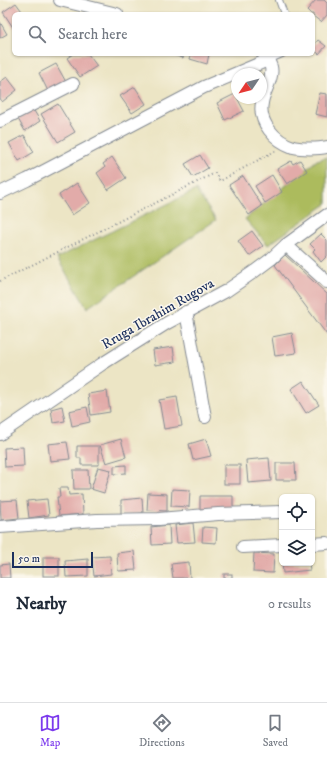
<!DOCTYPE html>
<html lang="en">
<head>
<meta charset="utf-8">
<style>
	:root { --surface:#fff; --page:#f2f2f3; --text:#1f2937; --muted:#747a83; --line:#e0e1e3; --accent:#7c3aed }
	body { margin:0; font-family:"IM FELL DW Pica",serif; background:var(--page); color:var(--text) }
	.controls { position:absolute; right:12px; bottom:12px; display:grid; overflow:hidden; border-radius:6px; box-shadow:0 1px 3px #0004 }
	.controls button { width:36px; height:36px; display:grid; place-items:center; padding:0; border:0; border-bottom:1px solid var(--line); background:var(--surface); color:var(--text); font:20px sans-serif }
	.compass { position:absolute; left:231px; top:68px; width:36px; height:36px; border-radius:50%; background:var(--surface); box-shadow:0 1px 3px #0004; rotate:235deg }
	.scale { position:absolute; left:12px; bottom:10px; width:81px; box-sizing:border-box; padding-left:4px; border:2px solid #1b2f5e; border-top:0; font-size:11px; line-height:14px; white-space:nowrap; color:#1b2f5e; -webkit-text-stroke:3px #fbf7ec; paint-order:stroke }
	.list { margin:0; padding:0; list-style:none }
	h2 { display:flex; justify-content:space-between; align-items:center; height:52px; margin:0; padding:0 16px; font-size:17px }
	h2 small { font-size:13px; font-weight:400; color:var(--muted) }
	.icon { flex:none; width:22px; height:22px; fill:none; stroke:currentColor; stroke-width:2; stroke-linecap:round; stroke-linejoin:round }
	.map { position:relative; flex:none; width:327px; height:578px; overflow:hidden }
	.search { position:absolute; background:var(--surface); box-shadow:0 1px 3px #0004; left:12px; right:12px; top:12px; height:44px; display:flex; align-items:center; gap:10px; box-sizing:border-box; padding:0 14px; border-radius:6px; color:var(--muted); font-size:15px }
	.sheet { height:124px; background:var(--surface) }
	nav { display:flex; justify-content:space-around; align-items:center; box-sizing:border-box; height:56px; border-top:1px solid var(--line); background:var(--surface); font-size:11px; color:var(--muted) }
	nav a { display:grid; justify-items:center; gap:2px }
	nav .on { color:var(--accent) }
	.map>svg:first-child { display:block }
	.green { fill:#acbb5d; stroke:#64755e }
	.building { fill:#e2aba9 }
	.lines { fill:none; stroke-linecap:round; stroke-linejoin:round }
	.service-casing { stroke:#848a92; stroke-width:8 }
	.minor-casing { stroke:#848a92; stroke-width:14 }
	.path { stroke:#848a92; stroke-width:2; stroke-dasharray:1 3; stroke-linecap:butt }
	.service { stroke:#fff; stroke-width:6 }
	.minor { stroke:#fff; stroke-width:12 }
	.labels { text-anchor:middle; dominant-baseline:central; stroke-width:3; stroke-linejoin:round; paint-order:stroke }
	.street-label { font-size:14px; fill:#1b2f5e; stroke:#fbf7ec }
</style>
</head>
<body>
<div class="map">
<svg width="327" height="578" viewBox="0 0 327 578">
	<rect width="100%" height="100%" fill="#fbf7ec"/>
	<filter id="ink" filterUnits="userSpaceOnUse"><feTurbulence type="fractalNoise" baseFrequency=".025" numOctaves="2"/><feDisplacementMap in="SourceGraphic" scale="8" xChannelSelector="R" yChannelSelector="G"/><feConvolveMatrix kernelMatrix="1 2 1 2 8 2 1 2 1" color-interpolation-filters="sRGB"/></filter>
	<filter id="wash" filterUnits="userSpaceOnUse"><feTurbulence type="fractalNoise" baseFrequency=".012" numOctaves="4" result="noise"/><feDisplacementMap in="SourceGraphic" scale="16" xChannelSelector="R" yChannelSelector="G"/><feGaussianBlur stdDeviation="0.9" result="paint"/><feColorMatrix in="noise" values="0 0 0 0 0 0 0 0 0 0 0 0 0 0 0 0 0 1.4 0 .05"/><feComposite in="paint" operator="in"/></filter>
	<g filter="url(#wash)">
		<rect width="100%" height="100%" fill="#ece5c5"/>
		<!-- green -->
		<g class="green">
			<polygon points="327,157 327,204 268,245 245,219 317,160"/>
			<polygon points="196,190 216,220 87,308 57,258"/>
		</g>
		<g id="blocks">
			<!-- building -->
			<g class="building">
				<polygon points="316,0 324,0 327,3 327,15 321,22 313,16 313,14 311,14 307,10"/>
				<polygon points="16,3 24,14 14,14 14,29 3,12"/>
				<polygon points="0,22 7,34 0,38"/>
				<polygon points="318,40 326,46 319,54 313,49 313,46"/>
				<polygon points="73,54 88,54 97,66 80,77 67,58"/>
				<polygon points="170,54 184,54 183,58"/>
				<polygon points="191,54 209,54 207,64 190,59"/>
				<polygon points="56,64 66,82 48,91 39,73"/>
				<polygon points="7,77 17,90 2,102 0,98 0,82"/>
				<polygon points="135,87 146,104 132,113 120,96"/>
				<polygon points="320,93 327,94 327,117 315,114"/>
				<polygon points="235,94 244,111 225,120 217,103"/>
				<polygon points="58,104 75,132 58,142 41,114"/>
				<polygon points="33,109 40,121 25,131 18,119"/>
				<polygon points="24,135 34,152 19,161 9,143"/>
				<polygon points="200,155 208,168 193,177 185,164"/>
				<polygon points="112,157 126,178 108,190 97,173 105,167 103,164"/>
				<polygon points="300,160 307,171 287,184 277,169 291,161 293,164"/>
				<polygon points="272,175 282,192 265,203 255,186"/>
				<polygon points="243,176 262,206 249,215 229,185"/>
				<polygon points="77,183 90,203 72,215 59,195"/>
				<polygon points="252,231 263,246 249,256 238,241"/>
				<polygon points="321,234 327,240 327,256 321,262 313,251 315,249 310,244"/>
				<polygon points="285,255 327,294 327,335 275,265"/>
				<polygon points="292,333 296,353 275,356 272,337"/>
				<polygon points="173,347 175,362 155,365 153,350"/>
				<polygon points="303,381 319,405 306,413 291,389"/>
				<polygon points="107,391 110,412 91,415 88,394"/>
				<polygon points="177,397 182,426 164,429 159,400"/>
				<polygon points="62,406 65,421 53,423 51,409"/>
				<polygon points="87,407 90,422 72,426 69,411"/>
				<polygon points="121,439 126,457 106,463 100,445"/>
				<polygon points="206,439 211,456 193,460 189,444"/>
				<polygon points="67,442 70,459 50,461 48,444"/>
				<polygon points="77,446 99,446 99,465 81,465 81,458 77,458"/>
				<polygon points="23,447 24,466 5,467 4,448"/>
				<polygon points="269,458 271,481 248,483 246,460"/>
				<polygon points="276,463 295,463 296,480 276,480"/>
				<polygon points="126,465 126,473 114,474 114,466"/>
				<rect x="224" y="465" width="16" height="19"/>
				<polygon points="98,467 111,470 104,493 91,489"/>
				<polygon points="73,470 88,470 89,489 74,489"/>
				<polygon points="59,488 68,488 69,495 82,494 83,514 59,516 57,497 60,497"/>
				<polygon points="172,489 190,490 189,507 171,506"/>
				<polygon points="148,493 167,494 167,511 147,510"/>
				<polygon points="200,496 233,496 233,508 200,509"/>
				<polygon points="142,498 143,513 121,515 121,500"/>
				<polygon points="47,499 49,515 29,518 27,501"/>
				<polygon points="17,500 19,518 1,520 0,501"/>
				<polygon points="193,523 195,542 177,543 175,525"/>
				<polygon points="169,525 170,544 152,545 151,527"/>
				<polygon points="203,527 217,528 216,543 202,542"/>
				<polygon points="134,551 136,570 118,571 117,553"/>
				<polygon points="254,553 274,554 273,573 253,572"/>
				<polygon points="110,556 111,574 94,576 92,557"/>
				<rect x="43" y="557" width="16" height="19"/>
				<polygon points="88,559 88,576 66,577 65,561"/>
				<polygon points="189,562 190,578 173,578 171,564"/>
				<polygon points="282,563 309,563 310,570 283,573"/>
				<polygon points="9,564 10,578 0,578 0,565"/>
				<rect x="224" y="574" width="8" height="4"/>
			</g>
		</g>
	</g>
	<g filter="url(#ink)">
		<use href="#blocks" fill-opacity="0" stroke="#848a92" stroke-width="1"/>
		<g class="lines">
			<!-- service casing -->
			<g class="service-casing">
				<g id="service">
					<polyline points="279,0 284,14"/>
					<polyline points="268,60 282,54"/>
				</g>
			</g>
			<!-- minor casing -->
			<g class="minor-casing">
				<g id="minor">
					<polyline points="60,0 117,14"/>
					<path d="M264,54C266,58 270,63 271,67C274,78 263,92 262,103C258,122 275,141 293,147C302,149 318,149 327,147"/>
					<polyline points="0,121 73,84"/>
					<polyline points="0,193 27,180 204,87 268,60"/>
					<polyline points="286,245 327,282"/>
					<polyline points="186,312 205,417"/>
					<polyline points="0,434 102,364 167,323 226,291 255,271 271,259 286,245 327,215"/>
					<polyline points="0,527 97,520 159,519 218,514 282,512"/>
					<polyline points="312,544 327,543"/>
					<polyline points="243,547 282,545"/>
				</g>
			</g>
			<!-- path -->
			<polyline class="path" points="0,281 215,173 220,181 275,151"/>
			<!-- service -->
			<use href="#service" class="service"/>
			<!-- minor -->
			<use href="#minor" class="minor"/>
		</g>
	</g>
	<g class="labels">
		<!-- street labels -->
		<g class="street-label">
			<text transform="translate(158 314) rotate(-30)">Rruga Ibrahim Rugova</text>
		</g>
	</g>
</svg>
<div class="controls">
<button><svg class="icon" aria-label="locate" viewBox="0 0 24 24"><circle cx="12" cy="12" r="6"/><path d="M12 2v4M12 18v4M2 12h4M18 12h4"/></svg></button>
<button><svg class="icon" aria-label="layers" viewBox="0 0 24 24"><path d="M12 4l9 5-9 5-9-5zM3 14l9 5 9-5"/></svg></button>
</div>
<svg class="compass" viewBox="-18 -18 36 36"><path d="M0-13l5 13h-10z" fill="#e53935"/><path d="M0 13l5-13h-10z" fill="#747a83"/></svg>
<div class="scale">50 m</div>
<div class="search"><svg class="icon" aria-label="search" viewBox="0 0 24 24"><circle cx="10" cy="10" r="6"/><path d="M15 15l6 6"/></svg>Search here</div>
</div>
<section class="sheet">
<h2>Nearby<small>0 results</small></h2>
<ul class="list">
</ul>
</section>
<nav>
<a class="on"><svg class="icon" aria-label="map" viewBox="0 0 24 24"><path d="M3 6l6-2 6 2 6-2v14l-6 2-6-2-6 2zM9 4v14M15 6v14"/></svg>Map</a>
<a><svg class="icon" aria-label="directions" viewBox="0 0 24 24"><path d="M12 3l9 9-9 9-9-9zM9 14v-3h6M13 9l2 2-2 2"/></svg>Directions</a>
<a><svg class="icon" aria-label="saved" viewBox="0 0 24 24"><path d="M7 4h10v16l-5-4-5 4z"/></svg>Saved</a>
</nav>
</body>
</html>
